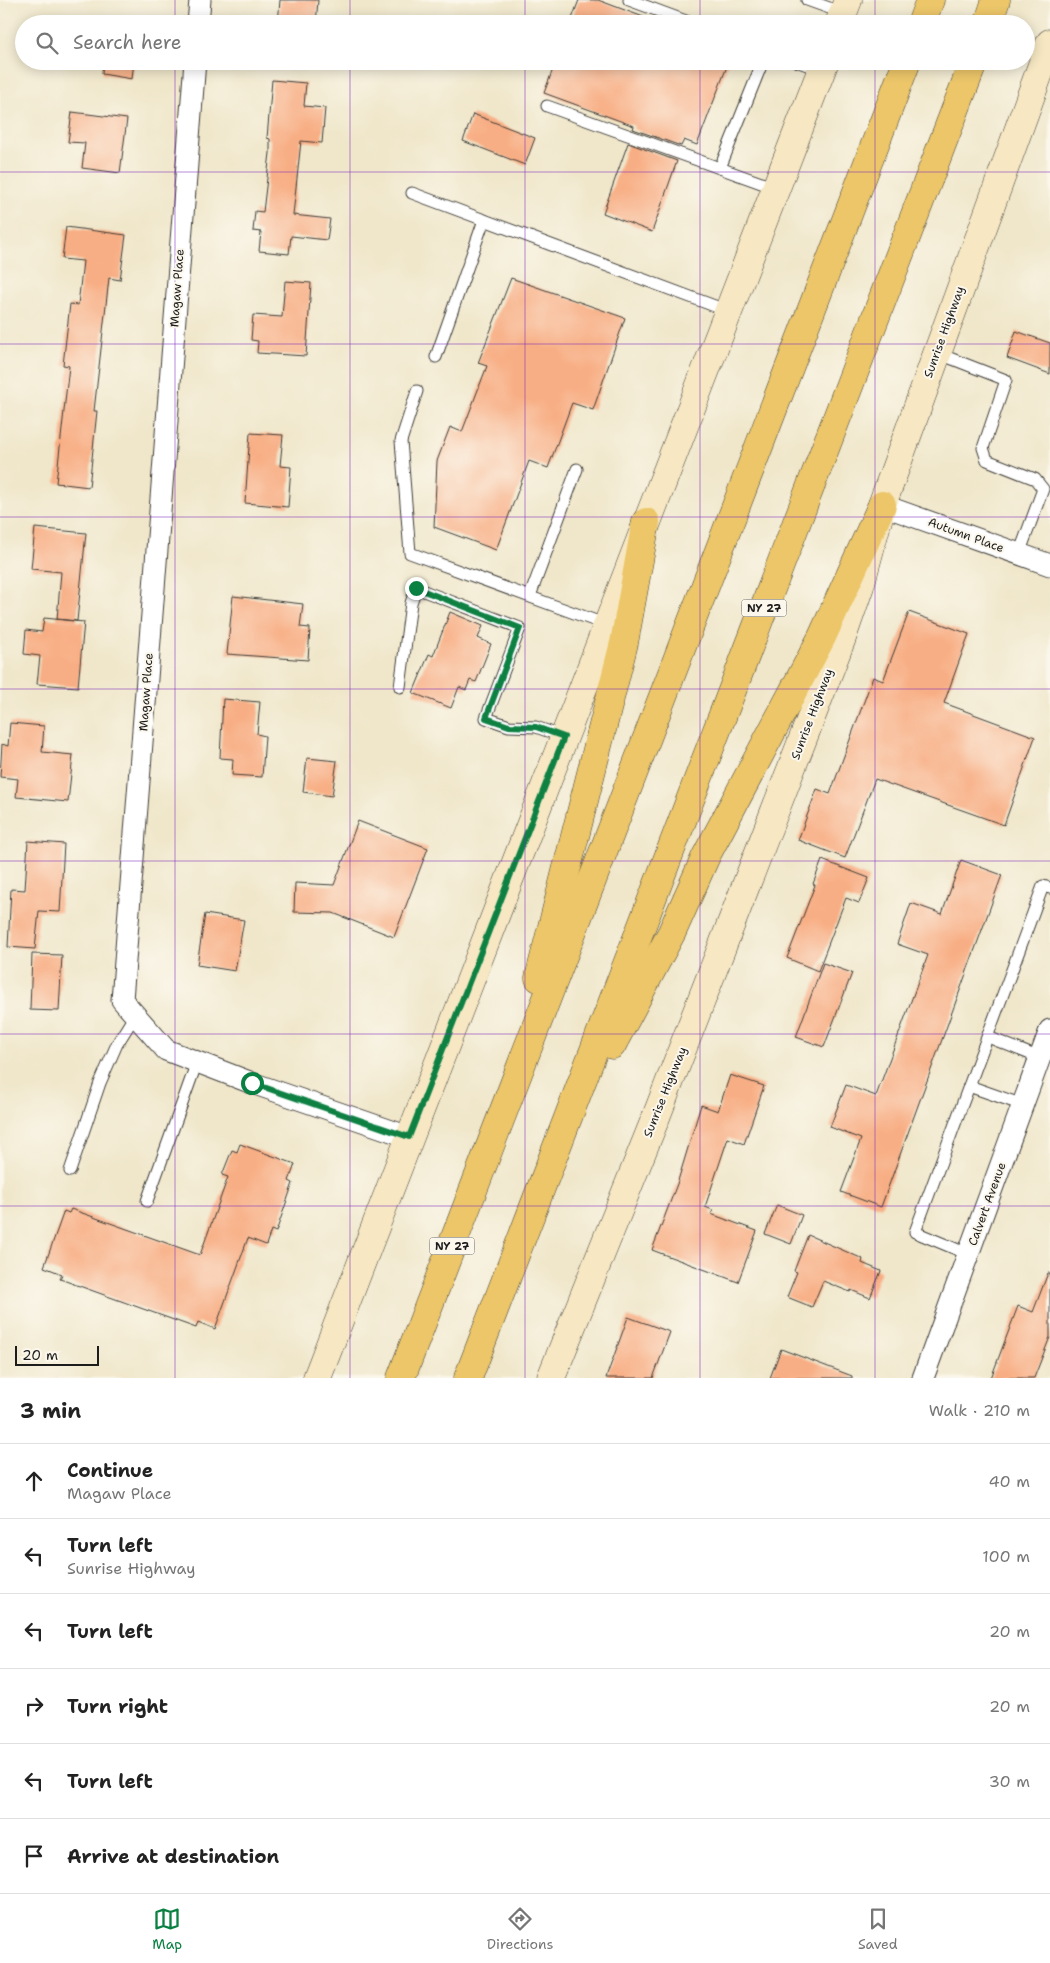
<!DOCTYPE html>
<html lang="en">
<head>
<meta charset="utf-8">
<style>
	:root { --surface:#fff; --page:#f2f2f2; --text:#222; --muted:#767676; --line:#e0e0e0; --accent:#0b8043 }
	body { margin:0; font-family:"Shantell Sans",sans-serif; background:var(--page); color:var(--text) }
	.scale { position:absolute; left:15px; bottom:12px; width:84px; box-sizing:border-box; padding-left:5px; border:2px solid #1c1c1c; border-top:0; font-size:14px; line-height:18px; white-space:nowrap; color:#1c1c1c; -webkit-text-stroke:4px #fbf7ec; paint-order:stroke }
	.stop { position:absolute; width:15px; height:15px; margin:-11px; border:4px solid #0b8043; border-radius:50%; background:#fff }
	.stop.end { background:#0b8043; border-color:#fff; box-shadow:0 1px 5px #0008 }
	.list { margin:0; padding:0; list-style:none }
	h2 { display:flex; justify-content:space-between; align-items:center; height:65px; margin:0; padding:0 20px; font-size:21px }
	h2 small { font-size:16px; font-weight:400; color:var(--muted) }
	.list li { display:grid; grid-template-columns:32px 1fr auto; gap:15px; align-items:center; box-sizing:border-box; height:75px; padding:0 20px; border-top:1px solid var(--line) }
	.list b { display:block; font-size:19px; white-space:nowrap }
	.list p { margin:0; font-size:16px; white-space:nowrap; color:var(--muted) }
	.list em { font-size:16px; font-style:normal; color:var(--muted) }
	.icon { flex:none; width:28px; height:28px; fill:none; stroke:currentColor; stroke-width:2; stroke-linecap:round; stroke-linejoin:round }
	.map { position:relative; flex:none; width:1050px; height:1378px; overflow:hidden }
	.search { position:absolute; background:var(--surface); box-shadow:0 2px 12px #0003; left:15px; right:15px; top:15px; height:55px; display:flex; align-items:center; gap:12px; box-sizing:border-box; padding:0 18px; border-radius:28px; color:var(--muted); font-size:19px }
	.sheet { height:515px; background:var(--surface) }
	nav { display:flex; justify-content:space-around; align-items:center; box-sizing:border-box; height:70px; border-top:1px solid var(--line); background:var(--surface); font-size:14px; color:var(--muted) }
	nav a { display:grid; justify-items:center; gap:2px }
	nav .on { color:var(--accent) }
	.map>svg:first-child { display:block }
	.building { fill:#f8ae84 }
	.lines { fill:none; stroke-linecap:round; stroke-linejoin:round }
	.service-casing { stroke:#3c3a36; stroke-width:13 }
	.minor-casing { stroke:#3c3a36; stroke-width:23 }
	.secondary-casing { stroke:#3c3a36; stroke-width:29 }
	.motorway-casing { stroke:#3c3a36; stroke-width:29 }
	.service { stroke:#fff; stroke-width:11 }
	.minor { stroke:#fff; stroke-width:21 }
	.secondary { stroke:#f7e8c3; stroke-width:28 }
	.motorway { stroke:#ecc669; stroke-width:28 }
	.route { stroke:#0b8043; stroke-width:6 }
	.grid { fill:none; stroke:#7b2cbf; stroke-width:1; stroke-opacity:0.55 }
	.labels { text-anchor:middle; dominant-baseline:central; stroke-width:4; stroke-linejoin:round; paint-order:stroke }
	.shield { fill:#fbf7ec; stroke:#5f5e5a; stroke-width:1 }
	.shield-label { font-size:11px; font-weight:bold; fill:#1c1c1c }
	.street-label { font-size:12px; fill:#1c1c1c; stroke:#fbf7ec }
</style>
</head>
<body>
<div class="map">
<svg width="1050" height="1378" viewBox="0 0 1050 1378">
	<rect width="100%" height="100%" fill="#fbf7ec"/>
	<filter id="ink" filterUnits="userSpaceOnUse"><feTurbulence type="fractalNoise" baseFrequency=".02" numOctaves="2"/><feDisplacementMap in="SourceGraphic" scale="10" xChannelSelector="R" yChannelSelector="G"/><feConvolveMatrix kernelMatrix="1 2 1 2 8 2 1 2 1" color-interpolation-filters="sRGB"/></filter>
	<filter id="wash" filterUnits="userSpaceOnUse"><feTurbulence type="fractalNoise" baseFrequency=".0096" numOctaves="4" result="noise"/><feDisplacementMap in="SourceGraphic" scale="20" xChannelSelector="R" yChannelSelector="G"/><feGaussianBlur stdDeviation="1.12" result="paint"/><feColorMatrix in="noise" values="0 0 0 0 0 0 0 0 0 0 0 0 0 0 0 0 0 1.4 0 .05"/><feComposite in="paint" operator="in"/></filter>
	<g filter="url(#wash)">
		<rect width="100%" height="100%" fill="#f0e7cb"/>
		<g id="blocks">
			<!-- building -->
			<g class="building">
				<polygon points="280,0 318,0 316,24 278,24"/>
				<polygon points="579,0 598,0 662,24 570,24"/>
				<polygon points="109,18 137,21 137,24 108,24"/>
				<polygon points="103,61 134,61 132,79 102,74"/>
				<polygon points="556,61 729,61 697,145 684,140 681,146 633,129 634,126 544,93"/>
				<polygon points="272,80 306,83 304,106 325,108 322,143 301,141 293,215 330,219 327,240 291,236 289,254 259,251 261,232 253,231 255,211 263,212 270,153 270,139 267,138"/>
				<polygon points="72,112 127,119 120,173 82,168 85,143 68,142"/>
				<polygon points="473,114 535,138 525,165 463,141"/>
				<polygon points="628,143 677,161 652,232 603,213"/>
				<polygon points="66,227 126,235 120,280 109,278 94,411 97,411 89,487 56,483 69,366 63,365 70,304 78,305 83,261 62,259"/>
				<polygon points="511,278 625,318 593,410 572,403 548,468 529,461 496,550 434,527 437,461 450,427 462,432 487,366 478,363"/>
				<polygon points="285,281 311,283 306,356 257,353 258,341 251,340 253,315 282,317"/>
				<polygon points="1016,331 1050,343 1050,374 1007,358"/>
				<polygon points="250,433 283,435 280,466 291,467 288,507 245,503"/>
				<polygon points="35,528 86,533 77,621 57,619 61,572 31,569"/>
				<polygon points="233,596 303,604 300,627 310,628 308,660 227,654"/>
				<polygon points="450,612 483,626 478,638 491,644 476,682 470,680 466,690 459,687 451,708 413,693 429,654 433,656"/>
				<polygon points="909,612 969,634 944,703 1035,737 1004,825 875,779 845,858 798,840 817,789 830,794 873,677 883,681"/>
				<polygon points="44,618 84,622 78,687 37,684 40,656 24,654 26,630 42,632"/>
				<polygon points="223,699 260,702 257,734 265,736 262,777 232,775 233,759 220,758"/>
				<polygon points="10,723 44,726 42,752 73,755 68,802 16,797 18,779 0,777 2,744 8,746"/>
				<polygon points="307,758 337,761 332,796 303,792"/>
				<polygon points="358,821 428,848 394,937 333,913 294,912 295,883 334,885"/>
				<polygon points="28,841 64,844 60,912 39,911 35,949 8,947 11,889 25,890"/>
				<polygon points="822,860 869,878 859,903 846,898 818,971 787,958 815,885 813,884"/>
				<polygon points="961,860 1002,875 881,1207 841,1192 861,1139 830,1127 846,1085 876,1096 928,955 897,944 911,903 942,914"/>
				<polygon points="205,914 244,920 235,971 197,965"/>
				<polygon points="32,954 62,955 59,1011 30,1010"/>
				<polygon points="823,963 852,973 824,1047 796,1037"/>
				<polygon points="730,1075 764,1086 744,1144 728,1138 705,1207 713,1210 711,1214 757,1231 738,1282 652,1250 677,1184 701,1105 718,1111"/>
				<polygon points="240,1144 295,1164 289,1181 293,1183 276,1232 271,1230 266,1245 248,1238 215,1329 198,1322 196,1328 60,1279 62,1274 44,1267 64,1211 69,1213 71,1209 200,1255 228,1177 222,1175 232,1150 237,1152"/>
				<polygon points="777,1205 802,1215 791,1244 765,1234"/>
				<polygon points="808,1235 863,1259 862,1263 881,1271 870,1298 851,1290 850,1292 823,1281 812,1307 787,1297 797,1272 794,1271"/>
				<polygon points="1048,1273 1050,1273 1050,1337 1034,1378 991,1378 1018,1306 1033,1312"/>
				<polygon points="628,1317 670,1332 653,1378 606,1378"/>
				<polygon points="781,1349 852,1376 852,1378 770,1378"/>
			</g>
		</g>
	</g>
	<g filter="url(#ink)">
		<use href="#blocks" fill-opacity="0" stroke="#3c3a36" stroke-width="1"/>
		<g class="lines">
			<!-- service casing -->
			<g class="service-casing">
				<g id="service">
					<polyline points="629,0 694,24"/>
					<polyline points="807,0 843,13"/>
					<polyline points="796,61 821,70"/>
					<polyline points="547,106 775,188"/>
					<polyline points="720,168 763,61"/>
					<polyline points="412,193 728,311"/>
					<polyline points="937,353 1006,380 983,448 987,460 1035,479 1043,489 1019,554"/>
					<polyline points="436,357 484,220"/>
					<polyline points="417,391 401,441 410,553 607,625"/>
					<polyline points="530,596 577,469"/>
					<polyline points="400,687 411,603 416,588 520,628 486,718 509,726 536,727 564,737"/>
					<polyline points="988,1037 1040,1058"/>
					<polyline points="969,1086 1023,1105"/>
					<polyline points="70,1171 100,1083 117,1044 135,1015"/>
					<polyline points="147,1201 197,1062"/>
					<polyline points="968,1254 915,1232 1043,886 1050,888"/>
				</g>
			</g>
			<!-- minor casing -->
			<g class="minor-casing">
				<g id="minor">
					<polyline points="198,24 200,0"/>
					<polyline points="195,61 122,1000 166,1050 252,1083 409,1137"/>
					<polyline points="882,505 1050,565"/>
					<polyline points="923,1378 1050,1030"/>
				</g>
			</g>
			<!-- secondary casing -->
			<g class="secondary-casing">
				<g id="secondary">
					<polyline points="839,24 848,0"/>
					<polyline points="317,1378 825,61"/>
					<polyline points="551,1378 656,1117 842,638 860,586 882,505 1050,43"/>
				</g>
			</g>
			<!-- motorway casing -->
			<g class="motorway-casing">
				<g id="motorway">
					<polyline points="921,24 930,0"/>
					<polyline points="988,24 996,0"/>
					<polyline points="539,978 624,643 646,522"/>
					<polyline points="612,1045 672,932 706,856 822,637 882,505"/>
					<polyline points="401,1378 907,61"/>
					<polyline points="468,1378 974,61"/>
				</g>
			</g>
			<!-- service -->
			<use href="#service" class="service"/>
			<!-- minor -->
			<use href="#minor" class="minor"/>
			<!-- secondary -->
			<use href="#secondary" class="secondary"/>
			<!-- motorway -->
			<use href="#motorway" class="motorway"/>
		</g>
	</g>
	<g class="lines" filter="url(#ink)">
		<!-- route -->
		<polyline class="route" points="252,1083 409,1137 564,737 536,727 509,726 486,718 520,628 416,588"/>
	</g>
	<!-- grid -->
	<path class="grid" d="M175,0V24M350,0V24M525,0V24M700,0V24M875,0V24M175,61V1378M350,61V1378M525,61V1378M700,61V1378M875,61V1378M0,172H1050M0,344H1050M0,517H1050M0,689H1050M0,861H1050M0,1034H1050M0,1206H1050"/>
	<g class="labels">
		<!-- shield labels -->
		<g class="shield">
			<rect x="741.5" y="599.5" width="45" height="17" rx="4"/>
			<rect x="429.5" y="1237.5" width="45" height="17" rx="4"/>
		</g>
		<g class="shield-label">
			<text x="764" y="608">NY 27</text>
			<text x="452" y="1246">NY 27</text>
		</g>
		<!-- street labels -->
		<g class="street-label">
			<text transform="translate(177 288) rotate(-86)">Magaw Place</text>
			<text transform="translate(944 332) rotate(-70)">Sunrise Highway</text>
			<text transform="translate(966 535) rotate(20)">Autumn Place</text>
			<text transform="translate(146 692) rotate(-86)">Magaw Place</text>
			<text transform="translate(812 714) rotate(-69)">Sunrise Highway</text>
			<text transform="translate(665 1092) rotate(-68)">Sunrise Highway</text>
			<text transform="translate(987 1204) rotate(-70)">Calvert Avenue</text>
		</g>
	</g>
</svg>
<div class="scale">20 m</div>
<div class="stop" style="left:252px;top:1083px"></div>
<div class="stop end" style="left:416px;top:588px"></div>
<div class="search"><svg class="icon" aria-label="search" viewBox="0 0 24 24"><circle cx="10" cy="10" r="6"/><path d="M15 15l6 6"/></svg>Search here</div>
</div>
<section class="sheet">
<h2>3 min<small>Walk · 210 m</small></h2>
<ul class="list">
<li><svg class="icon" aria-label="ahead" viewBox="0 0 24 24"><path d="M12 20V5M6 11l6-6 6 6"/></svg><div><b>Continue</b><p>Magaw Place</p></div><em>40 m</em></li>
<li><svg class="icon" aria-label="left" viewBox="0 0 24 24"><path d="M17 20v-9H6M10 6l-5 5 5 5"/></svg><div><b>Turn left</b><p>Sunrise Highway</p></div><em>100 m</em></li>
<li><svg class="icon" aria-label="left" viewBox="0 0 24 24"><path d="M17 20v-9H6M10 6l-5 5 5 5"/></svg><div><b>Turn left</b></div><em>20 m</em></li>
<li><svg class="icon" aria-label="right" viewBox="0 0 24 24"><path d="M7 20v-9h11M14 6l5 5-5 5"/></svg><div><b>Turn right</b></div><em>20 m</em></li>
<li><svg class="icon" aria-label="left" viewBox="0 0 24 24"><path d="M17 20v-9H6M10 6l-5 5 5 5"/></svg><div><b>Turn left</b></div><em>30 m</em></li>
<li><svg class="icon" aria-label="arrive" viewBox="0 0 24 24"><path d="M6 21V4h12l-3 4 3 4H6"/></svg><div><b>Arrive at destination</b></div></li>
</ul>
</section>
<nav>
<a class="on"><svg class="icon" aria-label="map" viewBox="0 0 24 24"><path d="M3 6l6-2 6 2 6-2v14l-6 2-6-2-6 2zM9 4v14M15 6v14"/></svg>Map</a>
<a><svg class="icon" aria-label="directions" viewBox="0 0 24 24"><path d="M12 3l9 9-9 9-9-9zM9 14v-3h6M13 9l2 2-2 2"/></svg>Directions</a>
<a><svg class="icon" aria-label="saved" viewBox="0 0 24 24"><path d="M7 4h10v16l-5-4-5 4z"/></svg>Saved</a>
</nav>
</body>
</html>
